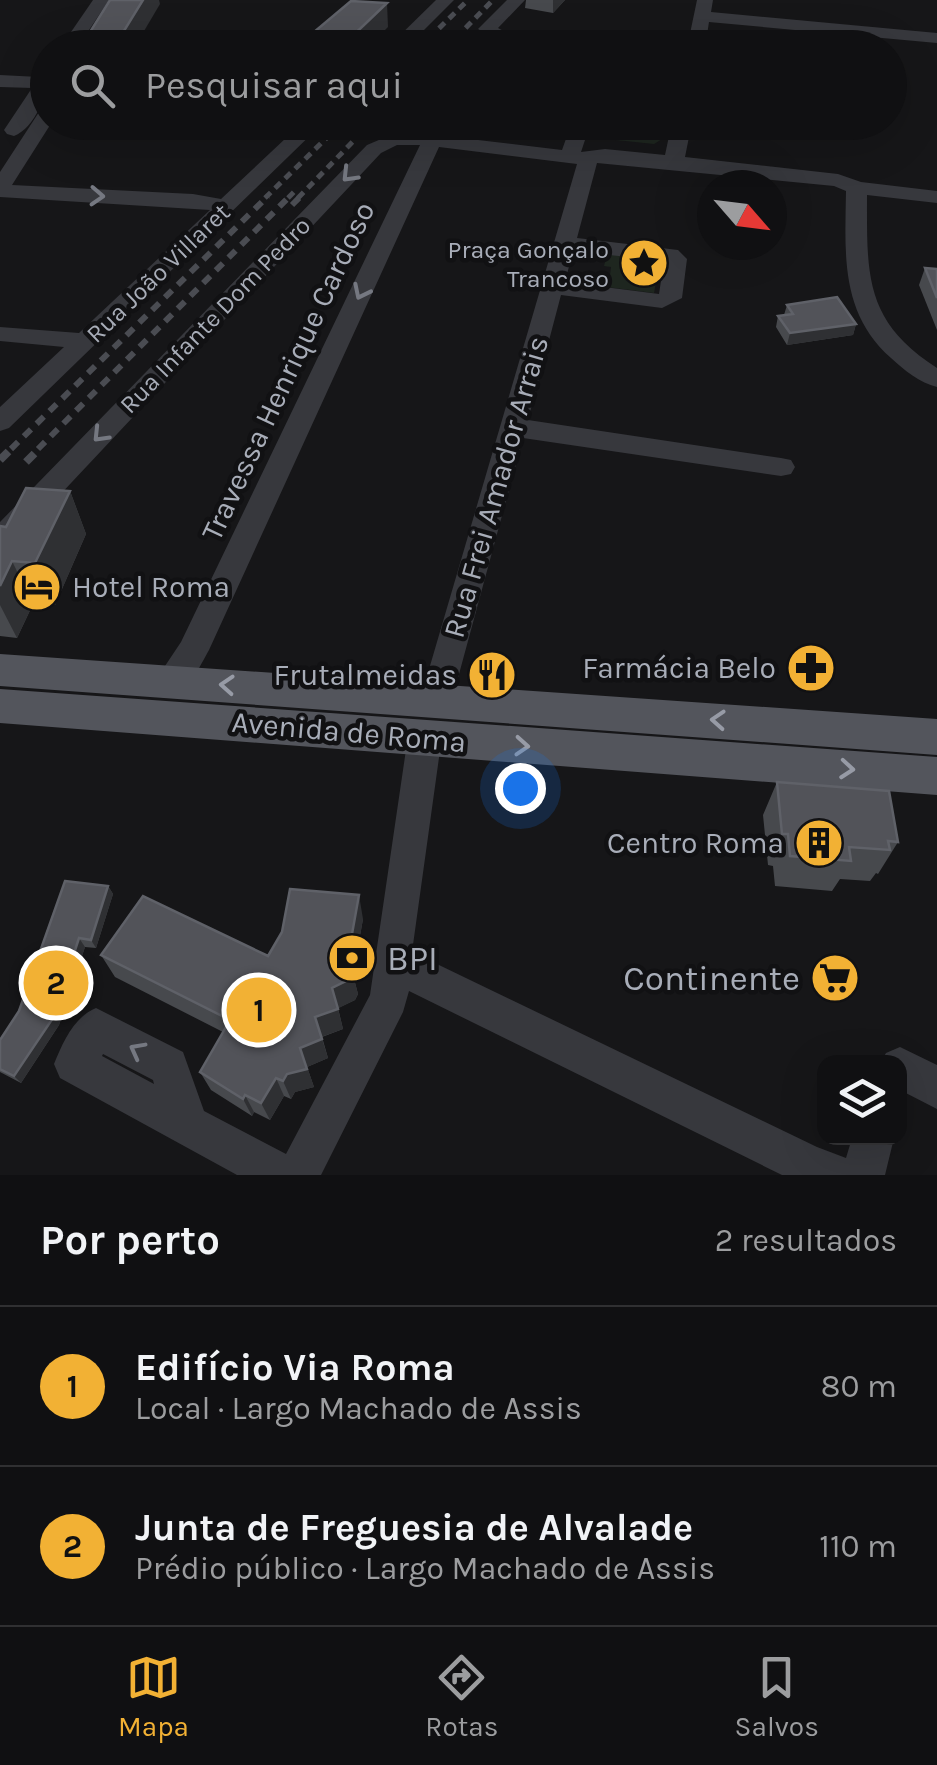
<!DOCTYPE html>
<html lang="pt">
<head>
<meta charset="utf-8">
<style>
	:root { --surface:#101012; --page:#19191b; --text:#f1f3f6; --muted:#9c9d9f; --line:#303032; --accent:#f2b134 }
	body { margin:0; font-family:Karla,sans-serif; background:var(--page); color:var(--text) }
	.controls { position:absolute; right:30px; bottom:30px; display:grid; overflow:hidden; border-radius:20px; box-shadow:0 10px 40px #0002 }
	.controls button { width:90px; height:90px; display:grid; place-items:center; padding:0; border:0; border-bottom:2px solid var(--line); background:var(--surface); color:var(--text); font:50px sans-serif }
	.compass { position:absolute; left:697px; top:170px; width:90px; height:90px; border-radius:50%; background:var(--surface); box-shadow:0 10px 40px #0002; rotate:118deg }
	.you { position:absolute; left:520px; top:788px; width:35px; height:35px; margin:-25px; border:8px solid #fff; border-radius:50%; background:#1a73e8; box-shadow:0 0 0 15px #1a73e833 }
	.badge { display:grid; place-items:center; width:65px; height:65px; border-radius:50%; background:var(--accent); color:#111; font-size:32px; font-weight:700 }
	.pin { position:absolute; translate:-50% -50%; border:5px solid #fff; box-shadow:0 2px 10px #0006 }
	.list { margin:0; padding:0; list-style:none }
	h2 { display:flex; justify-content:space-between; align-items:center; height:130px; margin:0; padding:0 40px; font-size:42px }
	h2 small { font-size:32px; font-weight:400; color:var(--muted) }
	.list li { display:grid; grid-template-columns:65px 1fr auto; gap:30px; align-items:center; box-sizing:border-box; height:160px; padding:0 40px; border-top:2px solid var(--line) }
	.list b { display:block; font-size:38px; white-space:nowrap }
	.list p { margin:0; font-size:32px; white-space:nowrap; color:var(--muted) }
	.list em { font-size:32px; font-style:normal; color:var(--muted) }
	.icon { flex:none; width:55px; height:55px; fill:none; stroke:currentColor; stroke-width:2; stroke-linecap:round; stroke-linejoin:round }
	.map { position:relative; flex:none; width:937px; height:1175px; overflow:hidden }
	.search { position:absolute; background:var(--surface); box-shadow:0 10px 40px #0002; left:30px; right:30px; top:30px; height:110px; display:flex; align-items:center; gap:25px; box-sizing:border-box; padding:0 35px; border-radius:55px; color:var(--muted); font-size:38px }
	.sheet { height:450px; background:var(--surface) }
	nav { display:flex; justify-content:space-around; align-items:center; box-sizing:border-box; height:140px; border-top:2px solid var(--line); background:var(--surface); font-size:28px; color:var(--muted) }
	nav a { display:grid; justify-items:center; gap:5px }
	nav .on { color:var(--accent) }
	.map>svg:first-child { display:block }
	.green { fill:#1e261f }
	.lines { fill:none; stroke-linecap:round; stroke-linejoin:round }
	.minor { fill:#37383d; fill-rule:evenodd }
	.major { fill:#53555c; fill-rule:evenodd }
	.rail-far2 { stroke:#4a4c52; stroke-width:5; stroke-dasharray:8 6; stroke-linecap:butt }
	.rail-far1 { stroke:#4a4c52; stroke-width:6; stroke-dasharray:10 8; stroke-linecap:butt }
	.rail { stroke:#4a4c52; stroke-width:8; stroke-dasharray:12 10; stroke-linecap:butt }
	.wall { fill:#47494d }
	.shaded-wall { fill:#2f3033 }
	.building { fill:#525359; stroke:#5f6168; stroke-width:2.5 }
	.oneway { stroke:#757881 }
	.oneway2 { stroke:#979ba6 }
	.labels { text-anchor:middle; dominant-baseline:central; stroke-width:9; stroke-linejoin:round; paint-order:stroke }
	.far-poi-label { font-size:25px; fill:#a8adb8; stroke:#111113; text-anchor:end }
	.far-street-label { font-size:25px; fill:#a8adb8; stroke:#111113 }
	.street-label { font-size:30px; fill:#a8adb8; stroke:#111113 }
	.poi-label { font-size:30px; fill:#a8adb8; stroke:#111113; text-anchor:end }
	.near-poi-label { font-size:35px; fill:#a8adb8; stroke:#111113; text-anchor:start }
</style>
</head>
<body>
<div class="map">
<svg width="937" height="1175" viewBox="0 0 937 1175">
	<rect width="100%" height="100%" fill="#161618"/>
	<!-- green -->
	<g class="green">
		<polygon points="587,123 665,123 662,139 654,144 587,137"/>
		<polygon points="607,254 660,260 654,293 599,286 602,274 610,275 611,267 604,266"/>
	</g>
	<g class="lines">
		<!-- minor -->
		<g class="minor">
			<polygon points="93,0 109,0 77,48 60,48"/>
			<polygon points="436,0 454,0 406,48 387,48"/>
			<polygon points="507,0 525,0 498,28 515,37 506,48 488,48 495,39 478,29"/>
			<polygon points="697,0 713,0 711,12 937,33 937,43 709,22 705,48 687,48"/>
			<path d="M48,73C48,94 35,128 14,136L7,134L4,130L32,88L0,87V75L39,77Z"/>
			<polygon points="48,107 48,122 52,122 12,185 193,194 221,199 303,122 324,122 9,428 0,431 0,407 64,347 0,341 0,327 79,333 210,210 0,197 0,172 41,109"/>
			<path d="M431,122H447L444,136L562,150L572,122H591L581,152L605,149L665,155L672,122H692L685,157L838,174L861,182L937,191V203L867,195C867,275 864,321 937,368V387C920,383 904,370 891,358C840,313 845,254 846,191L834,186L597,163L577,238L678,250L687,259L682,298L662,308L561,295L528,420L781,458L791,460L795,467L791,474L781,476L523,438L452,700L448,710L436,714L424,710L420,700L577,164L439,147L209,650C198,670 185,699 160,690L155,681L181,642L420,145H397L381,153L10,548L0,551V522L367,145L393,134H425ZM573,251L664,261L659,294L565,282Z"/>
			<path d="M425,722L437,726L442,736L412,952L817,1147L846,1158L852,1138H894L885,1175H782L409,991L403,1012L321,1175H237L60,1078L54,1064C63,1042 74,1017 96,1008L183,1052L204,1111L286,1154L370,995L408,736L413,726ZM103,1054L153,1080L154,1084L102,1056Z"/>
			<polygon points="900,1047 937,1065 937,1109 900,1090 900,1062 881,1062 886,1053"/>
		</g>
		<!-- major -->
		<g class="major">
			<polygon points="0,654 937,719 937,755 0,686"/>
			<polygon points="0,689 937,757 937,795 0,723"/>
		</g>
		<!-- rail-far2 -->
		<g class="rail-far2">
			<polyline points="419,48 468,0"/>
			<polyline points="446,48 493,0"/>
			<polyline points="265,198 343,122"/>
			<polyline points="288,198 297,189"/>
			<polyline points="298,198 372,122"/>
		</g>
		<!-- rail-far1 -->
		<g class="rail-far1">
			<polyline points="292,205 301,196"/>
			<polyline points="11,449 268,196"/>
			<polyline points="38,449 290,196"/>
		</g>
		<!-- rail -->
		<g class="rail">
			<polyline points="0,460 13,447"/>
			<polyline points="26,462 41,447"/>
		</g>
	</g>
	<!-- wall -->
	<g class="wall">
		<polygon points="526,0 565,0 553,13 525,8"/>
		<polygon points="55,122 95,122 94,125"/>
		<polygon points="235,122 291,122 283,131 257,130"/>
		<polygon points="925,268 937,269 937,330 919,285"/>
		<polygon points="787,305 856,324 853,335 787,345 776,327 778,316 784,315"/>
		<polygon points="70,491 86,534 55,605 33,604 17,638 0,636 0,526 6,527"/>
		<polygon points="777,782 898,842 878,874 876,873 870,881 840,879 832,891 775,886 773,866 768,865 763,815"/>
		<polygon points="108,886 113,894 96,948 85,947 59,1025 21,1083 0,1072 0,1040"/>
		<polygon points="363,919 353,975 358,994 355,1000 338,1008 343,1029 322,1037 328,1058 307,1067 314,1087 295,1092 291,1099 284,1096 270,1120 254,1112 252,1116 211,1090 200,1072 223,1032 115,977 101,955 268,956"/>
	</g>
	<!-- shaded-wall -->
	<g class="shaded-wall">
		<polygon points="143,0 159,0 160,4 134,48 122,34"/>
		<polygon points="553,0 565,0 553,13"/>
		<polygon points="387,3 388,27 367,48 340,48"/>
		<polygon points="282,122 291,122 283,131"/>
		<polygon points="856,324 853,335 787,345 790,333"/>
		<polygon points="70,491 86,534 55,605 35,563"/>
		<polygon points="12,561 33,604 17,638 0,605 0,586"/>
		<polygon points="108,886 113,894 96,948 91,940"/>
		<polygon points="359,895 363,919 353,975 358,994 355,1000 337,1009 332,988 347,962"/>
		<polygon points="79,938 85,947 59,1025 21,1083 14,1076"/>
		<polygon points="338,1009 343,1029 321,1037 315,1017"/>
		<polygon points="322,1039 328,1058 307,1067 314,1087 295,1092 291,1099 283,1081 300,1048"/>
		<polygon points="276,1078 284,1096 270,1120 261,1103"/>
		<polygon points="245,1095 254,1112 252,1116 243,1099"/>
	</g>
	<!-- building -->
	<g class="building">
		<polygon points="110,0 143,0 122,34 307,38 351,1 387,3 340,48 80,48"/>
		<polygon points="925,268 937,269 937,298"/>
		<polygon points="837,297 856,324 790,333 778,316 793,314 787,305"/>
		<polygon points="26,488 70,491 35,563 12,561 0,586 0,526 6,527"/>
		<polygon points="777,782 889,791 898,842 888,841 890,850 849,847 851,861 790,856 788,834 782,834"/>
		<polygon points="65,881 108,886 91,940 79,938 53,1018 14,1076 0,1069 0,1040 19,1011"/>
		<polygon points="290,889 359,895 347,962 353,973 350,979 332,988 338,1009 315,1017 322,1039 300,1048 307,1069 287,1074 283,1081 276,1078 261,1103 245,1095 243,1099 200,1072 230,1020 101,955 143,896 268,956 282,932"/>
	</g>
	<!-- one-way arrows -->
	<defs><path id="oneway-chevron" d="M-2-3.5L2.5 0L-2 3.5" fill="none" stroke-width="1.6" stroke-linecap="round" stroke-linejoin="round" transform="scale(2.5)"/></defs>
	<g class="oneway">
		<use href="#oneway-chevron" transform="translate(349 175) rotate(134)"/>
		<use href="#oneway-chevron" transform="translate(97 196) rotate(3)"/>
		<use href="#oneway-chevron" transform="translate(361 292) rotate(116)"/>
		<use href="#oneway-chevron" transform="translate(100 435) rotate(134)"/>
		<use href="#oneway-chevron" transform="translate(137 1050) rotate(-152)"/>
	</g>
	<g class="oneway2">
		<use href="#oneway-chevron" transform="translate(227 685) rotate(-176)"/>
		<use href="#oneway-chevron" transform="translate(718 720) rotate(-176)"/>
		<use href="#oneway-chevron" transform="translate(522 746) rotate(4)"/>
		<use href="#oneway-chevron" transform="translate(847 769) rotate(5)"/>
	</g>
	<!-- icons -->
	<defs>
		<g id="sight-disc" transform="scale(2.5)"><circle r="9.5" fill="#f2b134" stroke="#111113"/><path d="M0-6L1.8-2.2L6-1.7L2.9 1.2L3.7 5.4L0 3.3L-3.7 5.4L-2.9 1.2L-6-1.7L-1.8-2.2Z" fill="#111"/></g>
		<g id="hotel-disc" transform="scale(2.5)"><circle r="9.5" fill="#f2b134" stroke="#111113"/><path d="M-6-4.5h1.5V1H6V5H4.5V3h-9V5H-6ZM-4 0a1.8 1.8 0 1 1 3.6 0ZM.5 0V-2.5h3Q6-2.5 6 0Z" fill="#111"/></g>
		<g id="pharmacy-disc" transform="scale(2.5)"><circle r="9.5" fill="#f2b134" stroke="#111113"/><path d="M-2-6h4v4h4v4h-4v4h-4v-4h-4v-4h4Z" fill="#111"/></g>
		<g id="restaurant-disc" transform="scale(2.5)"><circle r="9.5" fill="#f2b134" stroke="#111113"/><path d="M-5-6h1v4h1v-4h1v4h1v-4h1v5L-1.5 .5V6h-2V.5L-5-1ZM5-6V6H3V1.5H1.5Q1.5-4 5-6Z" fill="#111"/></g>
		<g id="building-disc" transform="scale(2.5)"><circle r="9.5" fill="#f2b134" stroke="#111113"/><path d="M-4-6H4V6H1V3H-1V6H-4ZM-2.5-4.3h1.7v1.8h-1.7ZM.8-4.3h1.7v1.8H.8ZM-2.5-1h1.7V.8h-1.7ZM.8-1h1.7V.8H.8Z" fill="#111"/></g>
		<g id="bank-disc" transform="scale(2.5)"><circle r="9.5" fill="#f2b134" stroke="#111113"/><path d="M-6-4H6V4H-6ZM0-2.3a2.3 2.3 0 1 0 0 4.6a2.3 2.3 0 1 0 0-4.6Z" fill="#111"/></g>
		<g id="supermarket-disc" transform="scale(2.5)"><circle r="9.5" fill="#f2b134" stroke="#111113"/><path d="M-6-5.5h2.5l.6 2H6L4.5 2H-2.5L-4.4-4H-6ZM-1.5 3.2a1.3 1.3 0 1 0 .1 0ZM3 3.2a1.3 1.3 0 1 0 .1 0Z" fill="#111"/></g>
	</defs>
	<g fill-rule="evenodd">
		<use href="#sight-disc" x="644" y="263"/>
		<use href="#hotel-disc" x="37" y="587"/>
		<use href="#pharmacy-disc" x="811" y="668"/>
		<use href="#restaurant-disc" x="492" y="675"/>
		<use href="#building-disc" x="819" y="843"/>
		<use href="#bank-disc" x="352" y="958"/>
		<use href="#supermarket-disc" x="835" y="978"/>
	</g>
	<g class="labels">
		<!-- far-poi labels -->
		<g class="far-poi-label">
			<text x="609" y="249">Praça Gonçalo<tspan x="609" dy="29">Trancoso</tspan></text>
		</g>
		<!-- far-street labels -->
		<g class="far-street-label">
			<text transform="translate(158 273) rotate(-44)">Rua João Villaret</text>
			<text transform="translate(215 315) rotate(-46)">Rua Infante Dom Pedro</text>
		</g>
		<!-- street labels -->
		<g class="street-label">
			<text transform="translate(288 371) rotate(-65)">Travessa Henrique Cardoso</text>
			<text transform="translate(496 487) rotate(-74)">Rua Frei Amador Arrais</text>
			<text transform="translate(349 732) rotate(5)">Avenida de Roma</text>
		</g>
		<!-- poi labels -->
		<g class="poi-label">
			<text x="72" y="587" text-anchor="start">Hotel Roma</text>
			<text x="776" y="668">Farmácia Belo</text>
			<text x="457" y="675">Frutalmeidas</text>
			<text x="784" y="843">Centro Roma</text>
		</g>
		<!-- near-poi labels -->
		<g class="near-poi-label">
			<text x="387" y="958">BPI</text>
			<text x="800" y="978" text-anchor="end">Continente</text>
		</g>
	</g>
</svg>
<div class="controls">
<button><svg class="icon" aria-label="layers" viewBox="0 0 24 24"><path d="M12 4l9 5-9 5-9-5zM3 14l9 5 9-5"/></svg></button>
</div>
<svg class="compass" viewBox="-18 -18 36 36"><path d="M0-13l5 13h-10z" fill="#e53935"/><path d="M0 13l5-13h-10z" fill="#9c9d9f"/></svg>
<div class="you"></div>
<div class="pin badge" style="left:259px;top:1010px">1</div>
<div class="pin badge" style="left:56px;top:983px">2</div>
<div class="search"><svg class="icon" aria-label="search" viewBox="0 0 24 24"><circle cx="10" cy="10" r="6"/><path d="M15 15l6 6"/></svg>Pesquisar aqui</div>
</div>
<section class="sheet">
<h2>Por perto<small>2 resultados</small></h2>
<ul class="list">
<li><span class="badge">1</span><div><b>Edifício Via Roma</b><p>Local · Largo Machado de Assis</p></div><em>80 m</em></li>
<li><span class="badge">2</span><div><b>Junta de Freguesia de Alvalade</b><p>Prédio público · Largo Machado de Assis</p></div><em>110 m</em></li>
</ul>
</section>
<nav>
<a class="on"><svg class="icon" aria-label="map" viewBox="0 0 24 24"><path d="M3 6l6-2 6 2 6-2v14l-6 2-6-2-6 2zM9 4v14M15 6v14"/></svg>Mapa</a>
<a><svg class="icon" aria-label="directions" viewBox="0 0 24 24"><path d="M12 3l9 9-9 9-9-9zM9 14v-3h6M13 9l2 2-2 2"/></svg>Rotas</a>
<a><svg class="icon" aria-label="saved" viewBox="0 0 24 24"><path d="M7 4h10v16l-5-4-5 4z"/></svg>Salvos</a>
</nav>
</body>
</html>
